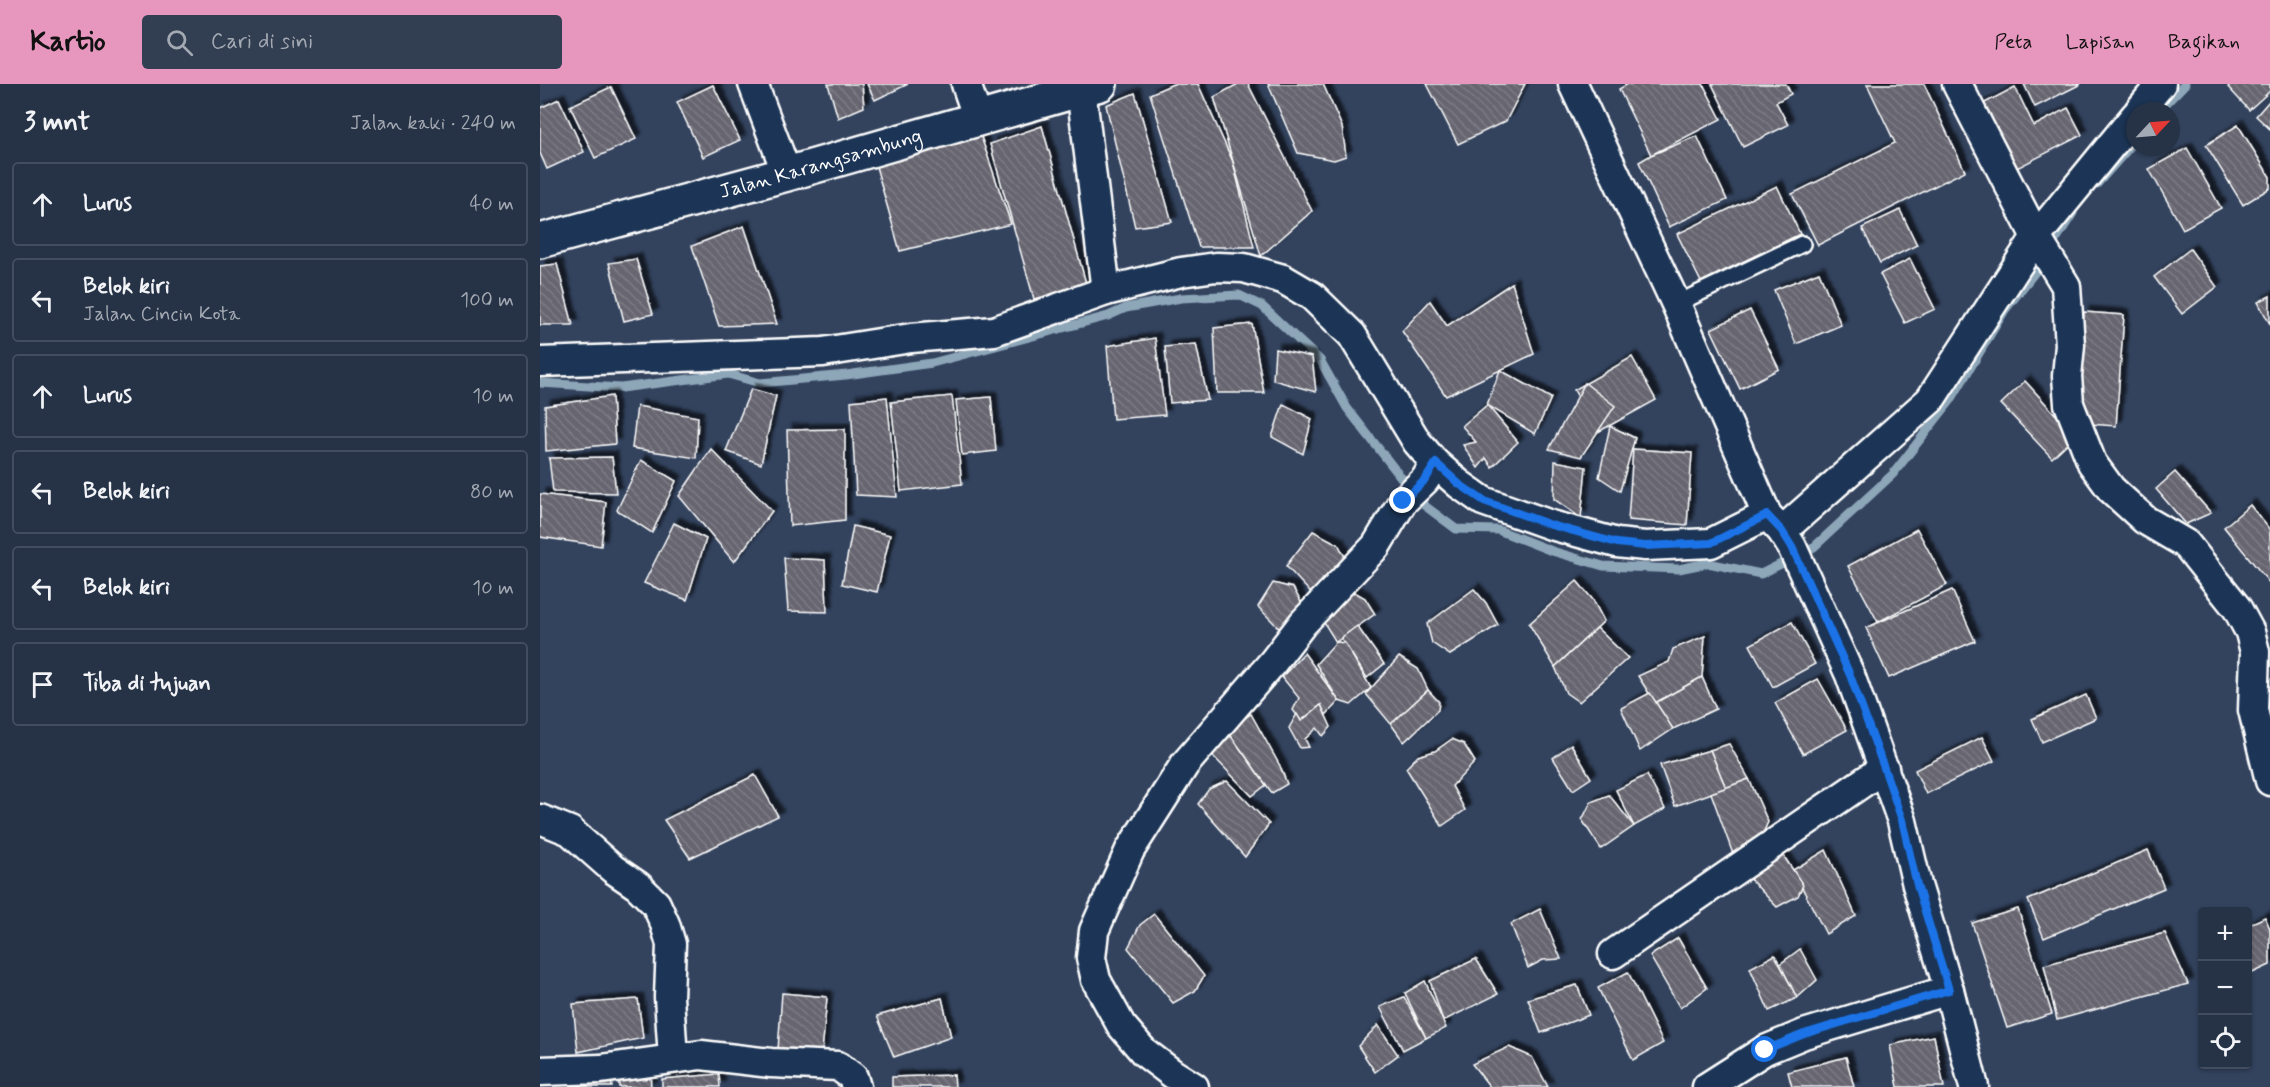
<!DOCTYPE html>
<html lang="id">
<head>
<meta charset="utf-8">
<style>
	:root { --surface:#263246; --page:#323e51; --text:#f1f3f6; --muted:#a4aab3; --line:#424d5f; --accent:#e797bd }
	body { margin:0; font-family:Mynerve,sans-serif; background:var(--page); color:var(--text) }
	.controls { position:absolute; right:18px; bottom:18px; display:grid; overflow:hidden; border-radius:6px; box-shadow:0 2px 4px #0004 }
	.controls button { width:54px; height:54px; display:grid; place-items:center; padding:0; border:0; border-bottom:2px solid var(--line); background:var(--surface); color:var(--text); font:30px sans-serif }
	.compass { position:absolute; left:1586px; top:18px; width:54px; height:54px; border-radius:50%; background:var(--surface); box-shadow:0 2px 4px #0004; rotate:64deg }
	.stop { position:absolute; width:18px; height:18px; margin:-14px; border:4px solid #1a73e8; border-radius:50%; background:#fff }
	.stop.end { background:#1a73e8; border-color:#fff; box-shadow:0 2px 6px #0008 }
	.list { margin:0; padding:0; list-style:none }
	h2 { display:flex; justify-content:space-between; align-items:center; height:78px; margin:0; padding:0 24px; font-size:26px }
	h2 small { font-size:20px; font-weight:400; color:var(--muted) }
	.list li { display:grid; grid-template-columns:39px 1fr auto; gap:18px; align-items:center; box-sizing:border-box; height:84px; margin:0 12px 12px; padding:0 12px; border:2px solid var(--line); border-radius:6px }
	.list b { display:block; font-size:22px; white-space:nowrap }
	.list p { margin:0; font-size:20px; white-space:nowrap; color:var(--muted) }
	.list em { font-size:20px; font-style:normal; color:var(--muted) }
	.icon { flex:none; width:33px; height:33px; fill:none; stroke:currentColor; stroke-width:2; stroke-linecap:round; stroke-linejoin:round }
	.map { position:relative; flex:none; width:1730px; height:1003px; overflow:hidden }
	header { display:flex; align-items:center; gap:36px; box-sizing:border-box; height:84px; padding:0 30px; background:var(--accent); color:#111 }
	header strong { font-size:28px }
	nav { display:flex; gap:33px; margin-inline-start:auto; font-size:21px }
	.search { width:420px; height:54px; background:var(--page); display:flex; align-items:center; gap:15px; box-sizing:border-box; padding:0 21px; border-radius:6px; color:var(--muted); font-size:22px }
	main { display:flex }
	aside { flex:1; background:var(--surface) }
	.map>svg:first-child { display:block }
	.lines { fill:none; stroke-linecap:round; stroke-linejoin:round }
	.stream { stroke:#8da6b8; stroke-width:9 }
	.building { fill:url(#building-back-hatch); stroke:#fff; stroke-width:1.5; filter:url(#shadow) }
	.lane-casing { stroke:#fff; stroke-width:20 }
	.street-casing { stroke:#fff; stroke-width:33 }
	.secondary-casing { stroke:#fff; stroke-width:38 }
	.lane { stroke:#1d3557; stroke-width:15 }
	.street { stroke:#1d3557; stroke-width:28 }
	.secondary { stroke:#1d3557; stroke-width:33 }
	.route { stroke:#1a73e8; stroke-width:8 }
	.labels { text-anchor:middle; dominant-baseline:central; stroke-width:4.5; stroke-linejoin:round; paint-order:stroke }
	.street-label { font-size:20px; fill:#fff; stroke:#1d3557 }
</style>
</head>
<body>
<header>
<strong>Kartio</strong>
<div class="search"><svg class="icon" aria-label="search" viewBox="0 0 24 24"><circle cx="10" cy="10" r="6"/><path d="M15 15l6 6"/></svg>Cari di sini</div>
<nav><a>Peta</a><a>Lapisan</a><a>Bagikan</a></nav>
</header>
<main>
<aside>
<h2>3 mnt<small>Jalan kaki · 240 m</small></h2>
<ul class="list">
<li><svg class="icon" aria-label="ahead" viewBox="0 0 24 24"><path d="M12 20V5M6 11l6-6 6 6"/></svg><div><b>Lurus</b></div><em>40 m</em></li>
<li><svg class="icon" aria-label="left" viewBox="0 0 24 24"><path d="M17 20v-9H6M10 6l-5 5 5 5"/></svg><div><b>Belok kiri</b><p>Jalan Cincin Kota</p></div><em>100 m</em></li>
<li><svg class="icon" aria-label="ahead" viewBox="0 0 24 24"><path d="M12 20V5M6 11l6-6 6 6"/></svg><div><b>Lurus</b></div><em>10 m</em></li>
<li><svg class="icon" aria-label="left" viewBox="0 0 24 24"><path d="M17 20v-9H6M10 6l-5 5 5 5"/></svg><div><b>Belok kiri</b></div><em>80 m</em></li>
<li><svg class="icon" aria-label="left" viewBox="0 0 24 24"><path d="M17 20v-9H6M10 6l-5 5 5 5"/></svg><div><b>Belok kiri</b></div><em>10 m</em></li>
<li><svg class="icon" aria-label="arrive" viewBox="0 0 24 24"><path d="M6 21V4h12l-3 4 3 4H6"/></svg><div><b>Tiba di tujuan</b></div></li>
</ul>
</aside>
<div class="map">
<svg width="1730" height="1003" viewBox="0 0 1730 1003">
	<defs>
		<pattern id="building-back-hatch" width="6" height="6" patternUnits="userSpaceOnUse" patternTransform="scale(1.5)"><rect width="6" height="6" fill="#666570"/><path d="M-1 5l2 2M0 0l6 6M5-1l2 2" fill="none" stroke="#7d7c85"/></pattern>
		<filter id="shadow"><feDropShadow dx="5.5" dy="-5.5" stdDeviation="1.5" flood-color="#0009"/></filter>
	</defs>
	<rect width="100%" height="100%" fill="#33435e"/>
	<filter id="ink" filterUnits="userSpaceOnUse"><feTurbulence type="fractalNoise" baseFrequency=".0167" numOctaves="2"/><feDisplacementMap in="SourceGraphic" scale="12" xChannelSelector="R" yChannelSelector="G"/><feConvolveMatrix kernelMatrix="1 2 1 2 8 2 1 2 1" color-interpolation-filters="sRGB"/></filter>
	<g filter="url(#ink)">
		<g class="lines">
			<!-- stream -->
			<g class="stream">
				<polyline points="1619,27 1645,0"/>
				<polyline points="1557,100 1595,57"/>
				<polyline points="0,299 81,304 188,290 220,299 306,291 392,279 568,232 586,224 641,214 699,211 722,222 780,276 807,324 881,419 916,445 958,446 1012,467 1063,482 1139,485 1168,479 1221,490 1274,463 1353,390 1411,316 1465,226 1495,188 1533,129"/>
			</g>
		</g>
		<!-- building -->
		<g class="building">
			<polygon points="288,0 322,0 324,23 298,34"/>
			<polygon points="327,0 368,0 335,16"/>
			<polygon points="633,0 658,0 693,78 714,163 659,163 610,10"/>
			<polygon points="698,0 708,0 772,127 721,172 674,13"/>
			<polygon points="728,0 783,0 802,43 806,72 794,76 758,69"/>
			<polygon points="887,0 985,0 966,37 918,60"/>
			<polygon points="1088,0 1163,0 1181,35 1111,71 1079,5"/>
			<polygon points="1172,0 1246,0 1251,10 1236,18 1248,41 1203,63"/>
			<polygon points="1327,0 1384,0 1425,87 1278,161 1252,110 1355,59"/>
			<polygon points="1484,0 1541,0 1495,23"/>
			<polygon points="1691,0 1730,0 1730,7 1709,26 1688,3"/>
			<polygon points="173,1 200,56 163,73 137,18"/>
			<polygon points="71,3 96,55 55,74 30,22"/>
			<polygon points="1475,3 1494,42 1528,24 1542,51 1469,88 1437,23"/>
			<polygon points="595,9 632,138 595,143 566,21"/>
			<polygon points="19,15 44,68 7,85 0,69 0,24"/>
			<polygon points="1730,16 1730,45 1716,32"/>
			<polygon points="1698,41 1730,93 1730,104 1703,121 1666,61"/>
			<polygon points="502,42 547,203 494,215 450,60"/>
			<polygon points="438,44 471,140 360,167 333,72"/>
			<polygon points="1157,52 1187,116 1129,143 1099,78 1111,71"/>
			<polygon points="1647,64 1681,124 1643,145 1609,85"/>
			<polygon points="1237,102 1260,150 1161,198 1137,150"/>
			<polygon points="1360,126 1377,161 1340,179 1322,144"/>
			<polygon points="204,142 237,240 179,242 152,162"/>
			<polygon points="1650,165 1677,203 1642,230 1614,193"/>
			<polygon points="96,175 113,230 84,237 69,179"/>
			<polygon points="1370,175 1395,225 1365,239 1340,190"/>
			<polygon points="17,180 33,241 0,241 0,182"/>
			<polygon points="1279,188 1301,241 1256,260 1234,206"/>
			<polygon points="972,199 994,270 906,312 862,247 890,217 907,242"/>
			<polygon points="1730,212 1730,240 1718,218"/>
			<polygon points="1210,226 1239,285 1200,305 1171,245"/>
			<polygon points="1544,228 1584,231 1576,342 1536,339"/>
			<polygon points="712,240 724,309 677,309 674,244"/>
			<polygon points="615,254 625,331 573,335 567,262"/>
			<polygon points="656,260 668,316 630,319 625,263"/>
			<polygon points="735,265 772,273 776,308 733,296"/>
			<polygon points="1092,273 1116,316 1058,348 1034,306"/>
			<polygon points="960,286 1011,314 995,350 947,321"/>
			<polygon points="1485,297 1535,352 1512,374 1461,320"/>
			<polygon points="1045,299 1075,322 1041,373 1009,365"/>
			<polygon points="211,305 236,312 221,380 186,367"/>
			<polygon points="72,312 75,360 6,367 5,322"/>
			<polygon points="412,312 422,400 361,407 351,318"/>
			<polygon points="347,313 357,413 316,411 311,317"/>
			<polygon points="451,313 456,367 422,371 416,316"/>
			<polygon points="743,320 772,335 763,370 732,353"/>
			<polygon points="947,321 978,358 952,383 946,374 938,384 923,361 936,358 922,342"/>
			<polygon points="97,322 158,333 156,374 92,364"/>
			<polygon points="1070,342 1095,354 1080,407 1059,393"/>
			<polygon points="305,345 305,436 250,442 247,346"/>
			<polygon points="171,365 232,427 194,478 139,412"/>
			<polygon points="1093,365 1152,369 1147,441 1088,436"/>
			<polygon points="72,373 76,409 13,408 9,374"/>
			<polygon points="101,376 136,397 112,449 77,426"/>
			<polygon points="1015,377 1046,383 1041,434 1014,415"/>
			<polygon points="1635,388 1671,429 1646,440 1616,405"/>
			<polygon points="0,410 66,418 61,462 0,453"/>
			<polygon points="1710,421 1730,446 1730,500 1684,443"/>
			<polygon points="134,439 166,455 147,516 104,499"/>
			<polygon points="313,442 350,451 337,508 302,500"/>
			<polygon points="1377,445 1407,501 1338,538 1308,482"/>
			<polygon points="773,447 798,460 811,484 780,519 746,482"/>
			<polygon points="244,474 285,476 287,528 248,527"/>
			<polygon points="1037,497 1053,516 1064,537 1015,583 989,540"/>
			<polygon points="733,499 753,504 766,527 748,553 718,523"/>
			<polygon points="934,505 946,519 958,541 910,571 892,559 887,540"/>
			<polygon points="811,506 825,514 835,530 796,558 781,534"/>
			<polygon points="1412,506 1435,557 1349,594 1326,544"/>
			<polygon points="1252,538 1275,580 1233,603 1210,561"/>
			<polygon points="817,542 844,580 827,594 801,554"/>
			<polygon points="1057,544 1088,574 1039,618 1026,609 1015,583"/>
			<polygon points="1165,552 1162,593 1115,619 1098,592 1129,578 1133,565"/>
			<polygon points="796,558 805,559 831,604 811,621 799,617 776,580"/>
			<polygon points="764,569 799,617 786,631 781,621 761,637 753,626 759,614 742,593"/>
			<polygon points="859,573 878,585 888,606 851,640 826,610"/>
			<polygon points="1162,593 1176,625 1133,645 1115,619"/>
			<polygon points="1278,595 1307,646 1263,670 1235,619"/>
			<polygon points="888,606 899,618 898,626 864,658 851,640"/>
			<polygon points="1110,609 1133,645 1100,667 1081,624"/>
			<polygon points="1546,611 1556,634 1502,658 1492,635"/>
			<polygon points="781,621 791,643 783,652 777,644 765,655 769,663 760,664 749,644 757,630 761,637"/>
			<polygon points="711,630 740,682 747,700 732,709 691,652 696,640"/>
			<polygon points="691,652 726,701 712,712 669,668 674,660"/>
			<polygon points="1442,653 1454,677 1386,710 1375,686"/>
			<polygon points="912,655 924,660 935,678 912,702 925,726 902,742 866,684 878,672 895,667"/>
			<polygon points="1031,660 1051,694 1033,706 1013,674"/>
			<polygon points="1189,660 1209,695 1186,704 1170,666"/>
			<polygon points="1170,666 1186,704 1135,722 1120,681"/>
			<polygon points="215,691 238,732 150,774 124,736"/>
			<polygon points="1107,691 1125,725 1094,742 1076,706"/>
			<polygon points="1209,695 1228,738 1218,760 1194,773 1171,709"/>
			<polygon points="687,697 729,740 705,773 658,720 669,705"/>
			<polygon points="1069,711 1094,742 1061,765 1042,736 1051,718"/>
			<polygon points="1286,766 1316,832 1286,850 1253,786"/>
			<polygon points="1608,766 1624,804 1504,854 1488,816"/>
			<polygon points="1241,768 1263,801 1258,812 1237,823 1210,795 1222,780"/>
			<polygon points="1000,825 1021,875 1003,876 988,884 971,840"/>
			<polygon points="1478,825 1512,930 1467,944 1432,839"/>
			<polygon points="614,830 664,892 655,907 633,919 588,864 600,841"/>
			<polygon points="1725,833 1730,845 1730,881 1708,891 1708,841"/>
			<polygon points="1625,849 1648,900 1517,936 1504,881"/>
			<polygon points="1138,854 1167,904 1140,924 1110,872"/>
			<polygon points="1260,865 1277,896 1257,914 1240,880"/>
			<polygon points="1235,871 1257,914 1229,927 1210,884"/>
			<polygon points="936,875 958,910 903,937 890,897"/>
			<polygon points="1088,888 1123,959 1093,976 1058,904"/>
			<polygon points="885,897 906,944 886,954 865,909"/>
			<polygon points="1037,901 1049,931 1001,949 988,915"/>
			<polygon points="242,909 287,913 282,968 238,966"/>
			<polygon points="864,913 886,954 863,966 840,923"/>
			<polygon points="402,914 411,953 354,973 337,932"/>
			<polygon points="98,915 103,954 38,968 33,920"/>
			<polygon points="838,941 858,971 835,988 818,962"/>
			<polygon points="1394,952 1404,1003 1358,1003 1350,961"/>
			<polygon points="969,963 992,973 1008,1003 950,1003 932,980"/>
			<polygon points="1306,973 1314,1003 1252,1003 1248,988"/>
			<polygon points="78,988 110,989 111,1003 79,1003"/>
			<polygon points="179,990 180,1003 122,1003 122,995"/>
			<polygon points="414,991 415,1003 352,1003 352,993"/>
			<polygon points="71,994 72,1003 32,1003 32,997"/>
		</g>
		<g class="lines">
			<!-- lane casing -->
			<g class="lane-casing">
				<polyline id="lane" points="1136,220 1262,160"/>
			</g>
			<!-- street casing -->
			<g class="street-casing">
				<g id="street">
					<polyline points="213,0 247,90"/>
					<polyline points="426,0 438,35"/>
					<polyline points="1033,0 1136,220 1227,431 1242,447 1252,463 1310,591 1362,737 1377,801 1409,906 1434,1003"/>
					<polyline points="1417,0 1496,153 1526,202 1530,261 1527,292 1529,320 1552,379 1571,405 1605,436 1646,460 1697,524 1710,548 1715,568 1713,626 1730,697"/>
					<polyline points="541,5 566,207"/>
					<polyline points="1599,27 1621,0"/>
					<polyline points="0,278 283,268 371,254 454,247 566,207 641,188 676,183 704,184 743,195 772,212 812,251 877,358 895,379 919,400 943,417 1011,441 1077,459 1105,462 1171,459 1227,431"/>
					<polyline points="1242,447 1390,316 1496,153 1595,32"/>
					<polyline points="0,735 30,747 73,785 98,802 116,820 125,840 131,860 129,913 133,974"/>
					<polyline points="1073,870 1344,684"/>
					<polyline points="0,987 61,985 161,971 231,979 298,982 313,993 316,1003"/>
					<polyline points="654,1003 633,990 604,968 581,941 556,896 551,874 554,847 590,766 645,680 733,578 763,539 836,462 863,417 885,396 895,379"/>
					<polyline points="1167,1003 1225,966 1264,950 1409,906"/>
				</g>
			</g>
			<!-- secondary casing -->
			<g class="secondary-casing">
				<g id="secondary">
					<path id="s1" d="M0,157L247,90L560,0"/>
				</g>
			</g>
			<!-- lane -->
			<use href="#lane" class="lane"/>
			<!-- street -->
			<use href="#street" class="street"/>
			<!-- secondary -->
			<use href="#secondary" class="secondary"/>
		</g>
	</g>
	<g class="lines" filter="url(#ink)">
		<!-- route -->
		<polyline class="route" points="863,417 885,396 896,379 919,400 944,417 1011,441 1077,459 1105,462 1171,459 1227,431 1242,447 1252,463 1310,591 1344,684 1362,736 1377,801 1409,906 1264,950 1225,966"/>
	</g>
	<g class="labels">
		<!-- street labels -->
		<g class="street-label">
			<text stroke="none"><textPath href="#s1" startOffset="291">Jalan Karangsambung</textPath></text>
		</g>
	</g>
</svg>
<div class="controls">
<button>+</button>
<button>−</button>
<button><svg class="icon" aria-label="locate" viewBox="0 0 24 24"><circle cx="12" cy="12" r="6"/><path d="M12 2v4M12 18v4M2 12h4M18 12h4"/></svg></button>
</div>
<svg class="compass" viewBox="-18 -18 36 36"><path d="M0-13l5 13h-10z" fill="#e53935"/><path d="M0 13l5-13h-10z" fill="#a4aab3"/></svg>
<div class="stop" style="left:1225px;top:966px"></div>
<div class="stop end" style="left:863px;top:417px"></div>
</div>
</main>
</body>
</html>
